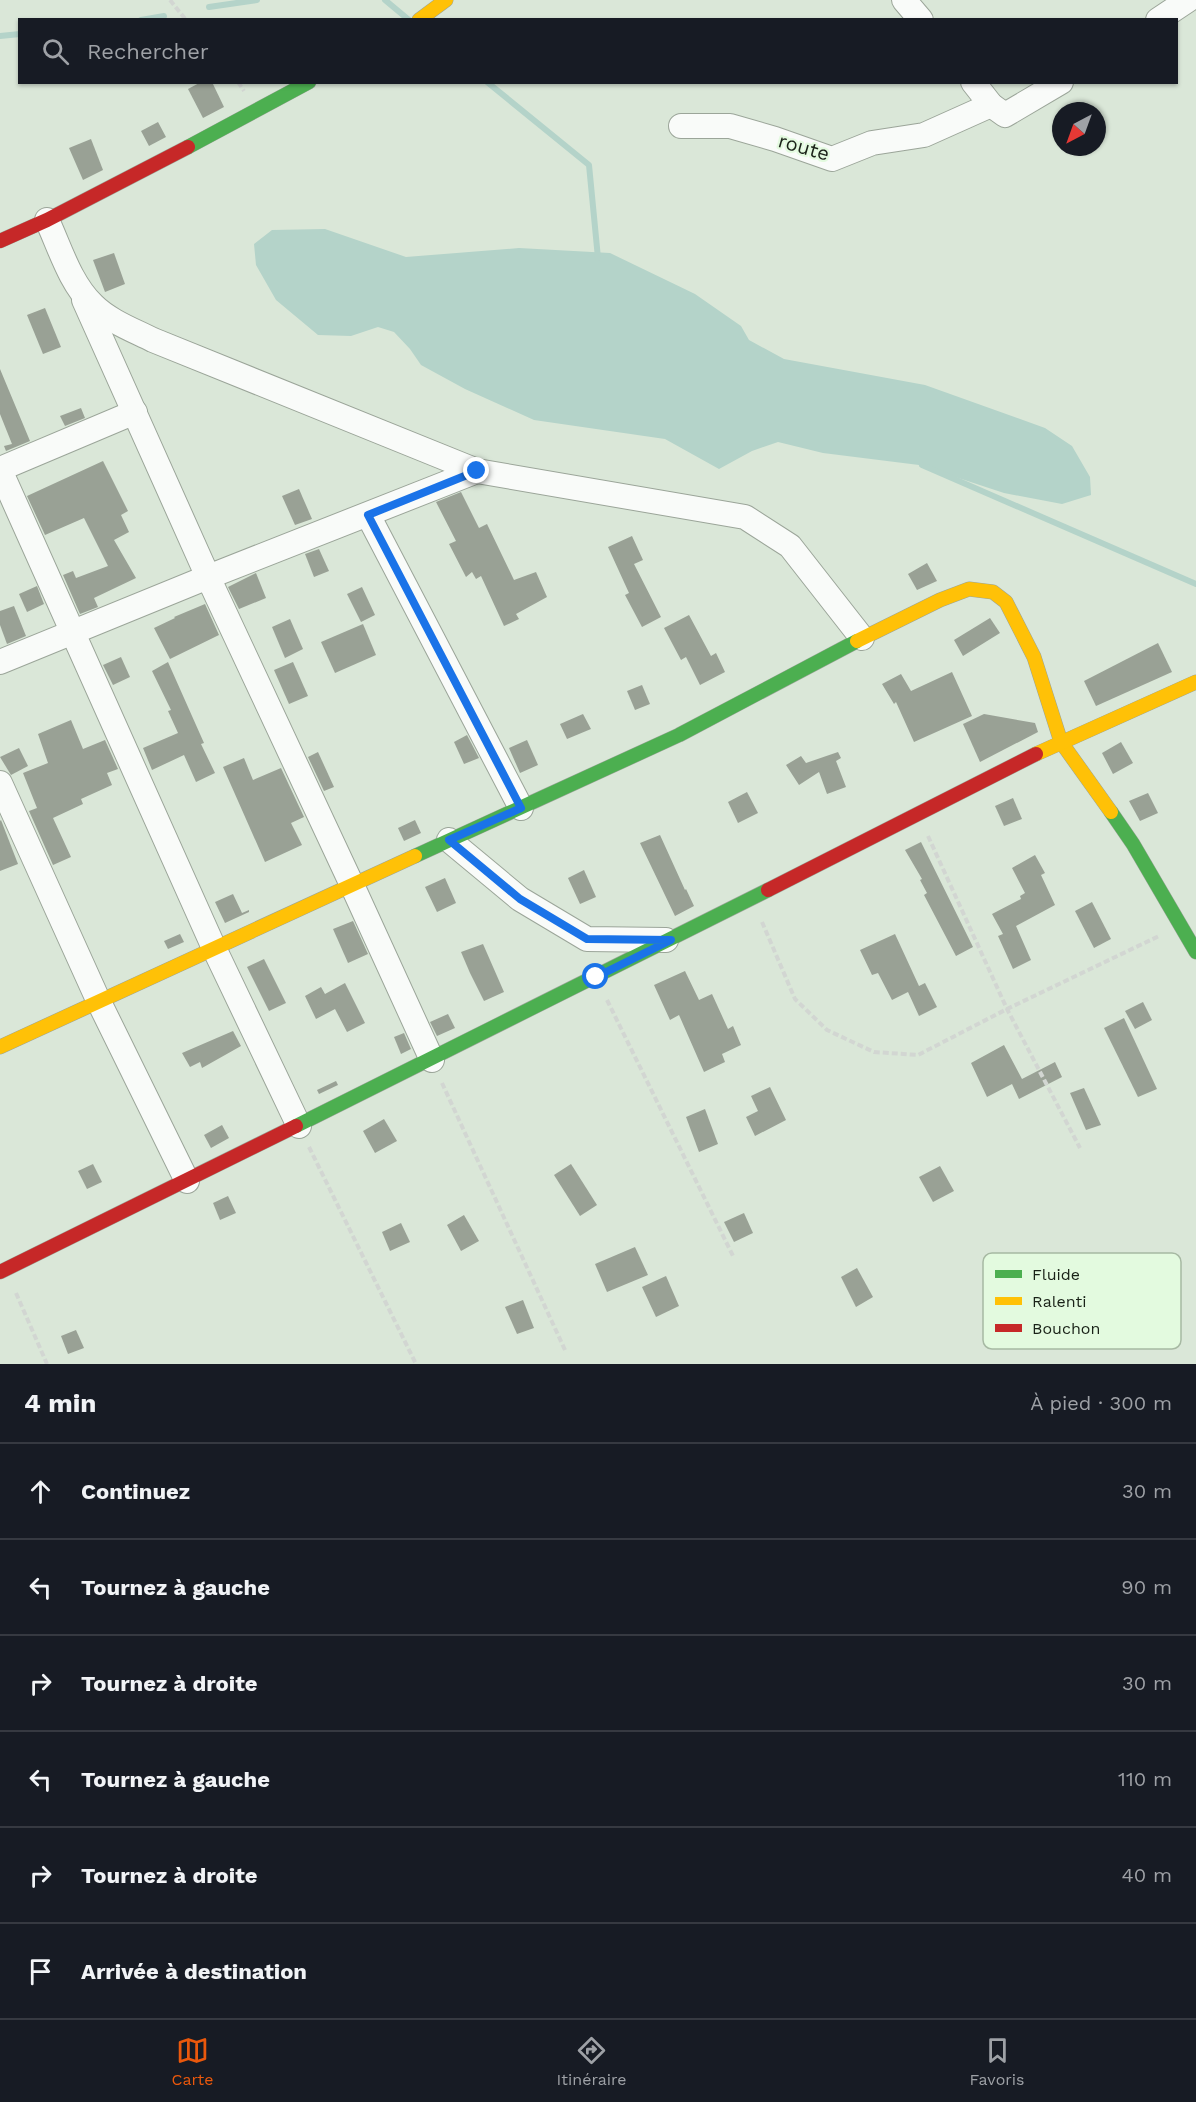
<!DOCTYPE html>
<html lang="fr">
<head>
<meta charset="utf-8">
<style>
	:root { --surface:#171b24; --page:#242831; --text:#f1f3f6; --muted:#9ea1a6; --line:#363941; --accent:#ea580c }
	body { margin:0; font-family:"Work Sans",sans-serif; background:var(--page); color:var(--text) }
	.compass { position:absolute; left:1052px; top:102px; width:54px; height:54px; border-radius:50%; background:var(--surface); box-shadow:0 2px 4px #0004; rotate:221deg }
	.stop { position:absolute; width:18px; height:18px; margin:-14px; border:4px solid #1a73e8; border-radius:50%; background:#fff }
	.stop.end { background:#1a73e8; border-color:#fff; box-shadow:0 2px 6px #0008 }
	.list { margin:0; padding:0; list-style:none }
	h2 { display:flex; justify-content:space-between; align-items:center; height:78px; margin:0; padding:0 24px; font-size:26px }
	h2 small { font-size:20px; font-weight:400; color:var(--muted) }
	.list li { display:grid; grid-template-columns:39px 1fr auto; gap:18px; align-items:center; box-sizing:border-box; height:96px; padding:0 24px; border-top:2px solid var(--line) }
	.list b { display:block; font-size:22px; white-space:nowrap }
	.list em { font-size:20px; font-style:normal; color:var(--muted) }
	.icon { flex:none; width:33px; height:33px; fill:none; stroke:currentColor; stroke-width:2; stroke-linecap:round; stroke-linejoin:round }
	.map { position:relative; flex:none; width:1196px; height:1364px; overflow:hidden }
	.search { position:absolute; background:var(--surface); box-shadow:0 2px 4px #0004; left:18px; right:18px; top:18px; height:66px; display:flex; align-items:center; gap:15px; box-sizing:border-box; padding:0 21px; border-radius:0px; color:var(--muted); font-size:22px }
	.sheet { height:654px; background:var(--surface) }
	nav { display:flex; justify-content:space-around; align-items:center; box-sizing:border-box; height:84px; border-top:2px solid var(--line); background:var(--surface); font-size:16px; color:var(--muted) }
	nav a { display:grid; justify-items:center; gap:3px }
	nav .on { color:var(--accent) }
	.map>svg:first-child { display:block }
	.water { fill:#b4d3c9 }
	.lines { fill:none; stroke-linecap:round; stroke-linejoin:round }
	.stream { stroke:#b4d3c9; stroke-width:6 }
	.building { fill:#99a195 }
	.street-casing { stroke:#9ba599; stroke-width:26 }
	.fast-casing { stroke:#9ba599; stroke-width:15 }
	.slow-casing { stroke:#9ba599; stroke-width:15 }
	.jam-casing { stroke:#9ba599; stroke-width:15 }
	.path { stroke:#d2d6d2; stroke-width:4; stroke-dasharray:6 3; stroke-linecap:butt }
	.street { stroke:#f9fbf9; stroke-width:24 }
	.fast { stroke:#4caf50; stroke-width:14 }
	.slow { stroke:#ffc107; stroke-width:14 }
	.jam { stroke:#c62828; stroke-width:14 }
	.route { stroke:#1a73e8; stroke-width:8 }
	.labels { text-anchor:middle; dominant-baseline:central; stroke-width:4.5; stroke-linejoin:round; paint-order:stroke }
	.street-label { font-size:20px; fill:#1a2218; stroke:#e3fadf }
	.key { fill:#e3fadf; stroke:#a7b9a3; stroke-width:1.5 }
	.key-label { font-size:16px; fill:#1a2218 }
</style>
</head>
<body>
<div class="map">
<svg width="1196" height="1364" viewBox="0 0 1196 1364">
	<rect width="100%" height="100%" fill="#dae7d8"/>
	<!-- water -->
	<polygon class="water" points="325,229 406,257 519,248 610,253 695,294 741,326 749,340 784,359 925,385 1045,428 1072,446 1090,477 1091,495 1062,504 1004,493 919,465 823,453 778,442 752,451 719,469 665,439 534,420 465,389 421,365 410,349 394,332 378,327 351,336 318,335 276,300 256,265 254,244 272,230"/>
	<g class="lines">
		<!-- stream -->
		<g class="stream">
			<polyline points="385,0 409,20"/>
			<polyline points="209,7 257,0"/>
			<polyline points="141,20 164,16"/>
			<polyline points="0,36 20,34"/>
			<polyline points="487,82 589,165 598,258"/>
			<polyline points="922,465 1196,584"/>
		</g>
	</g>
	<!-- building -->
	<g class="building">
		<polygon points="201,82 212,82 224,107 203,118 188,89"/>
		<polygon points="158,122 166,137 149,146 141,131"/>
		<polygon points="91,139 103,170 83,180 69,148"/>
		<polygon points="114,253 125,284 105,292 93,260"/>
		<polygon points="45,308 61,347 43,354 27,315"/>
		<polygon points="0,369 30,441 6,451 4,446 12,444 0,414"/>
		<polygon points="81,408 85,418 65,426 60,416"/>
		<polygon points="103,461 128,511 121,515 129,532 114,540 136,578 94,598 98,607 80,614 63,575 73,571 76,578 108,566 84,518 45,535 27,496"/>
		<polygon points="299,489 312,519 295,525 282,496"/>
		<polygon points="461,492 479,528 487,524 514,580 536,572 547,597 516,614 519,619 504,626 481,576 476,579 472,572 466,577 449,544 456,541 436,502"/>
		<polygon points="632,536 643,560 634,564 661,617 642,627 625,595 629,593 608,547"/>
		<polygon points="319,549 329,571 314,577 305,554"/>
		<polygon points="927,563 937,581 917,590 908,574"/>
		<polygon points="256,573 266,598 239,609 228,587"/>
		<polygon points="37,586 44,604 27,612 19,594"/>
		<polygon points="362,587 375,615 361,622 347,594"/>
		<polygon points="205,604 219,635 170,659 154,628 175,618 174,617"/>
		<polygon points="14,606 26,636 7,644 0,625 0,611"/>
		<polygon points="689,615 711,656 716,653 725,672 700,685 686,657 681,660 664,628"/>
		<polygon points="990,618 1000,633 963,656 954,640"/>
		<polygon points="290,619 303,649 285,658 272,627"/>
		<polygon points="363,624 376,655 335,673 321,642"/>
		<polygon points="1158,643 1172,672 1096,706 1084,681"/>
		<polygon points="121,657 130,677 113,685 103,665"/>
		<polygon points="168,662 204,743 201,744 215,773 196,782 184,755 152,770 143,748 178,733 168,711 171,710 152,671"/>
		<polygon points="293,662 308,696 289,704 274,670"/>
		<polygon points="952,672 972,716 914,742 896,702 894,704 882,684 901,674 911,691"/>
		<polygon points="642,685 650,704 635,710 627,691"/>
		<polygon points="583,714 591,729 567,739 560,724"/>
		<polygon points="984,714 1035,723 1038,732 980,762 963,724"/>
		<polygon points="71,720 83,749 105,740 118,769 107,773 112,785 81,799 83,804 53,818 71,857 53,865 29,811 37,808 23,773 48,763 38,734"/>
		<polygon points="467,735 479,758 464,764 454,742"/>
		<polygon points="527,740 538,765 520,773 509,748"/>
		<polygon points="1121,742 1133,763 1113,774 1102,753"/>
		<polygon points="19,748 28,766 11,775 0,757"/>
		<polygon points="318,752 334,787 324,791 308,757"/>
		<polygon points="838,752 841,758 836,761 846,787 827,794 819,772 799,785 786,765 801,756 806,763"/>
		<polygon points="244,758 253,780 281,768 304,817 291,823 302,845 265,862 223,767"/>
		<polygon points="747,792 758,813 738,823 728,802"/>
		<polygon points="1148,793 1158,813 1140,821 1129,801"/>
		<polygon points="1013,798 1022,819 1004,826 995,806"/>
		<polygon points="1,820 18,864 0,871 0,821"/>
		<polygon points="415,820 421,833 404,841 398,828"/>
		<polygon points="660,835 685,890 686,889 694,906 675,916 640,843"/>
		<polygon points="921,842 973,947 956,956 924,895 927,893 920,880 922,879 905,850"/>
		<polygon points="1035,855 1045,873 1041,875 1055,905 1016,926 1031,960 1013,969 998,936 1003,934 992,914 1021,899 1020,896 1025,893 1012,868"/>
		<polygon points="584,870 596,897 580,904 568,878"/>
		<polygon points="445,878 456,903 437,912 425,887"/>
		<polygon points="233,894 242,913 249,910 249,912 225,923 215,902"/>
		<polygon points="1092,902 1111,939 1094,948 1075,911"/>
		<polygon points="353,921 368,954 348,963 333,929"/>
		<polygon points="180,934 184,942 168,949 164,941"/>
		<polygon points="895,934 919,986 925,983 937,1007 919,1016 908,992 892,1000 878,973 872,975 860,950"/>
		<polygon points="483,944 504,992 484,1001 470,973 461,952"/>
		<polygon points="264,959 286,1003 269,1011 247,967"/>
		<polygon points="685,971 699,1000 712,994 728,1029 733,1026 741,1045 722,1054 725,1062 704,1072 679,1015 670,1020 654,985"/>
		<polygon points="345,983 365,1023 347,1032 335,1009 316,1019 305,996 321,987 325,994"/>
		<polygon points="1143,1002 1152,1020 1135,1029 1125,1011"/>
		<polygon points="448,1014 455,1028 437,1036 430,1022"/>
		<polygon points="1124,1018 1157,1089 1138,1097 1104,1028"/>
		<polygon points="233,1031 241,1046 202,1068 200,1062 190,1067 182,1053"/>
		<polygon points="404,1033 411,1049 401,1054 394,1037"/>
		<polygon points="1004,1045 1022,1079 1055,1062 1062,1077 1019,1099 1012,1084 987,1097 971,1063"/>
		<polygon points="336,1081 338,1085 319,1094 317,1090"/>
		<polygon points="770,1087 786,1120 755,1136 746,1117 758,1111 751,1096"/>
		<polygon points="1084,1088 1101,1125 1086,1130 1070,1093"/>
		<polygon points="705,1109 718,1144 699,1152 686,1117"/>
		<polygon points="384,1119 397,1141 375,1153 363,1131"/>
		<polygon points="222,1125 229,1138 211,1148 204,1135"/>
		<polygon points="93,1164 102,1182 87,1189 78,1171"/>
		<polygon points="571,1164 597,1205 580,1216 554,1175"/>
		<polygon points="940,1166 954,1191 933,1202 919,1177"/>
		<polygon points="228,1196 236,1213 220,1220 213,1203"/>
		<polygon points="744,1213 753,1233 734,1242 724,1222"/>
		<polygon points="464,1215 479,1241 461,1251 447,1225"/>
		<polygon points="401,1223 410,1242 390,1251 382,1232"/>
		<polygon points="635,1247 648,1275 607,1292 595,1264"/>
		<polygon points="857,1268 873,1297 856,1307 841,1277"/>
		<polygon points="666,1276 679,1306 656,1317 642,1287"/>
		<polygon points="523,1300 534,1328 517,1334 505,1307"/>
		<polygon points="76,1330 84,1348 68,1354 61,1336"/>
	</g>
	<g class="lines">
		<!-- street casing -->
		<g class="street-casing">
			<g id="street">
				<polyline points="904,0 921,20"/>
				<polyline points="1158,20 1188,0"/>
				<polyline points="973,82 991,105 1005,115 1061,82"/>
				<polyline points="681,126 730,126 775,139 832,159 872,143 924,135 991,105"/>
				<path d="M47,220C60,248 70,283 93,305C109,321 133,330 153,340L477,471L745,517L790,546L862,638"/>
				<polyline points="84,300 208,577 352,885 432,1060"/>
				<polyline points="0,469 135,412"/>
				<polyline points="0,470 214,948 299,1126"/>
				<polyline points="368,515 521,808"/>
				<polyline points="0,662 208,577 477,471"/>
				<polyline points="0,783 99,1002 187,1181"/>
				<polyline points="449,840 520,899 587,939 666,940"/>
			</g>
		</g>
		<!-- fast casing -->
		<g class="fast-casing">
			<g id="fast">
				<polyline points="188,147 309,82"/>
				<polyline points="1111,812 1133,844 1196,952"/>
				<polyline points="415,856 679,735 857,641"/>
				<polyline points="296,1126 768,890"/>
			</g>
		</g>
		<!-- slow casing -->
		<g class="slow-casing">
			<g id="slow">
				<polyline points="419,20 446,0"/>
				<polyline points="857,641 940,600 969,589 993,592 1006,602 1034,657 1061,742 1111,812"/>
				<polyline points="1036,754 1196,682"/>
				<polyline points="0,1047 415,856"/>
			</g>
		</g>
		<!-- jam casing -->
		<g class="jam-casing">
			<g id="jam">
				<polyline points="0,241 47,220 188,147"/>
				<polyline points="768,890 1036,754"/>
				<polyline points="0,1272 296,1126"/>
			</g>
		</g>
		<!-- path -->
		<g class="path">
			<polyline points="170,0 186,20"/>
			<polyline points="238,82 244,91"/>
			<polyline points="928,836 1007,1009 1080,1148"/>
			<polyline points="762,922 795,999 827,1030 874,1052 918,1055 1007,1009 1159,936"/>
			<polyline points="607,1000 734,1258"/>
			<polyline points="442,1083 565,1350"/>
			<polyline points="309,1147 416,1364"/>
			<polyline points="16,1293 47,1364"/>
		</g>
		<!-- street -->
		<use href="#street" class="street"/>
		<!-- fast -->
		<use href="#fast" class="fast"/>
		<!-- slow -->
		<use href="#slow" class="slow"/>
		<!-- jam -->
		<use href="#jam" class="jam"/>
	</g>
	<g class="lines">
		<!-- route -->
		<polyline class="route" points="477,471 368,515 521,808 449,840 520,899 587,939 671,940 596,977"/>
	</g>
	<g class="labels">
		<!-- street labels -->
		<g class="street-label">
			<text transform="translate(804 147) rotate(16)">route</text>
		</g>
	</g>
	<!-- legend -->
	<rect x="983" y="1253" width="198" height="96" rx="9" class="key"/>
	<rect x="995" y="1270" width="27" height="8" fill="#4caf50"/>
	<rect x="995" y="1297" width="27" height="8" fill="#ffc107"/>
	<rect x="995" y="1324" width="27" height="8" fill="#c62828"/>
	<g class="key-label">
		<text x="1032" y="1280">Fluide</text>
		<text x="1032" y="1307">Ralenti</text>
		<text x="1032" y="1334">Bouchon</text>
	</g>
</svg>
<svg class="compass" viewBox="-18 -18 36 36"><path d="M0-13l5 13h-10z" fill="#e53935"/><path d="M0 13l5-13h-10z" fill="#9ea1a6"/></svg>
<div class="stop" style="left:596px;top:977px"></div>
<div class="stop end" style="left:477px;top:471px"></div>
<div class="search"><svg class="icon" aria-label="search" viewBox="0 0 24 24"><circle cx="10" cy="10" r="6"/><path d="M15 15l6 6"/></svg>Rechercher</div>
</div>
<section class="sheet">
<h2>4 min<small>À pied · 300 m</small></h2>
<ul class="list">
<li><svg class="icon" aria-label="ahead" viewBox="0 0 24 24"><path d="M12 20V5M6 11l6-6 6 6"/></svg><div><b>Continuez</b></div><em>30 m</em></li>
<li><svg class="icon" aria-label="left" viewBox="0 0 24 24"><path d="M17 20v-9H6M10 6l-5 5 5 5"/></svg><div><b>Tournez à gauche</b></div><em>90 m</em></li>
<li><svg class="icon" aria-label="right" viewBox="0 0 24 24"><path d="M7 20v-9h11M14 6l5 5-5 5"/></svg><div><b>Tournez à droite</b></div><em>30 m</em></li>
<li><svg class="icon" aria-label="left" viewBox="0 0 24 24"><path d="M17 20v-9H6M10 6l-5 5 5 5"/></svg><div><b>Tournez à gauche</b></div><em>110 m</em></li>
<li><svg class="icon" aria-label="right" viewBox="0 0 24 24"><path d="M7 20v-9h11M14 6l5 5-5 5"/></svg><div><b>Tournez à droite</b></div><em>40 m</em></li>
<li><svg class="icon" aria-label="arrive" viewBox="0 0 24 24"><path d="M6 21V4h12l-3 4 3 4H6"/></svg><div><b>Arrivée à destination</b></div></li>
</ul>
</section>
<nav>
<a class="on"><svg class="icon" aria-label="map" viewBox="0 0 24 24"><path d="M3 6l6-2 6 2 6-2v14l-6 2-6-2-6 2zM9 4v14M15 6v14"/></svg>Carte</a>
<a><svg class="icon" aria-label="directions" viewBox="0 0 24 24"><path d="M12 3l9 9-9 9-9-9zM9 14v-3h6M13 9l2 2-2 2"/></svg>Itinéraire</a>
<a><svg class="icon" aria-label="saved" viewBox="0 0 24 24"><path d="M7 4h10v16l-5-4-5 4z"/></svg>Favoris</a>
</nav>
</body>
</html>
